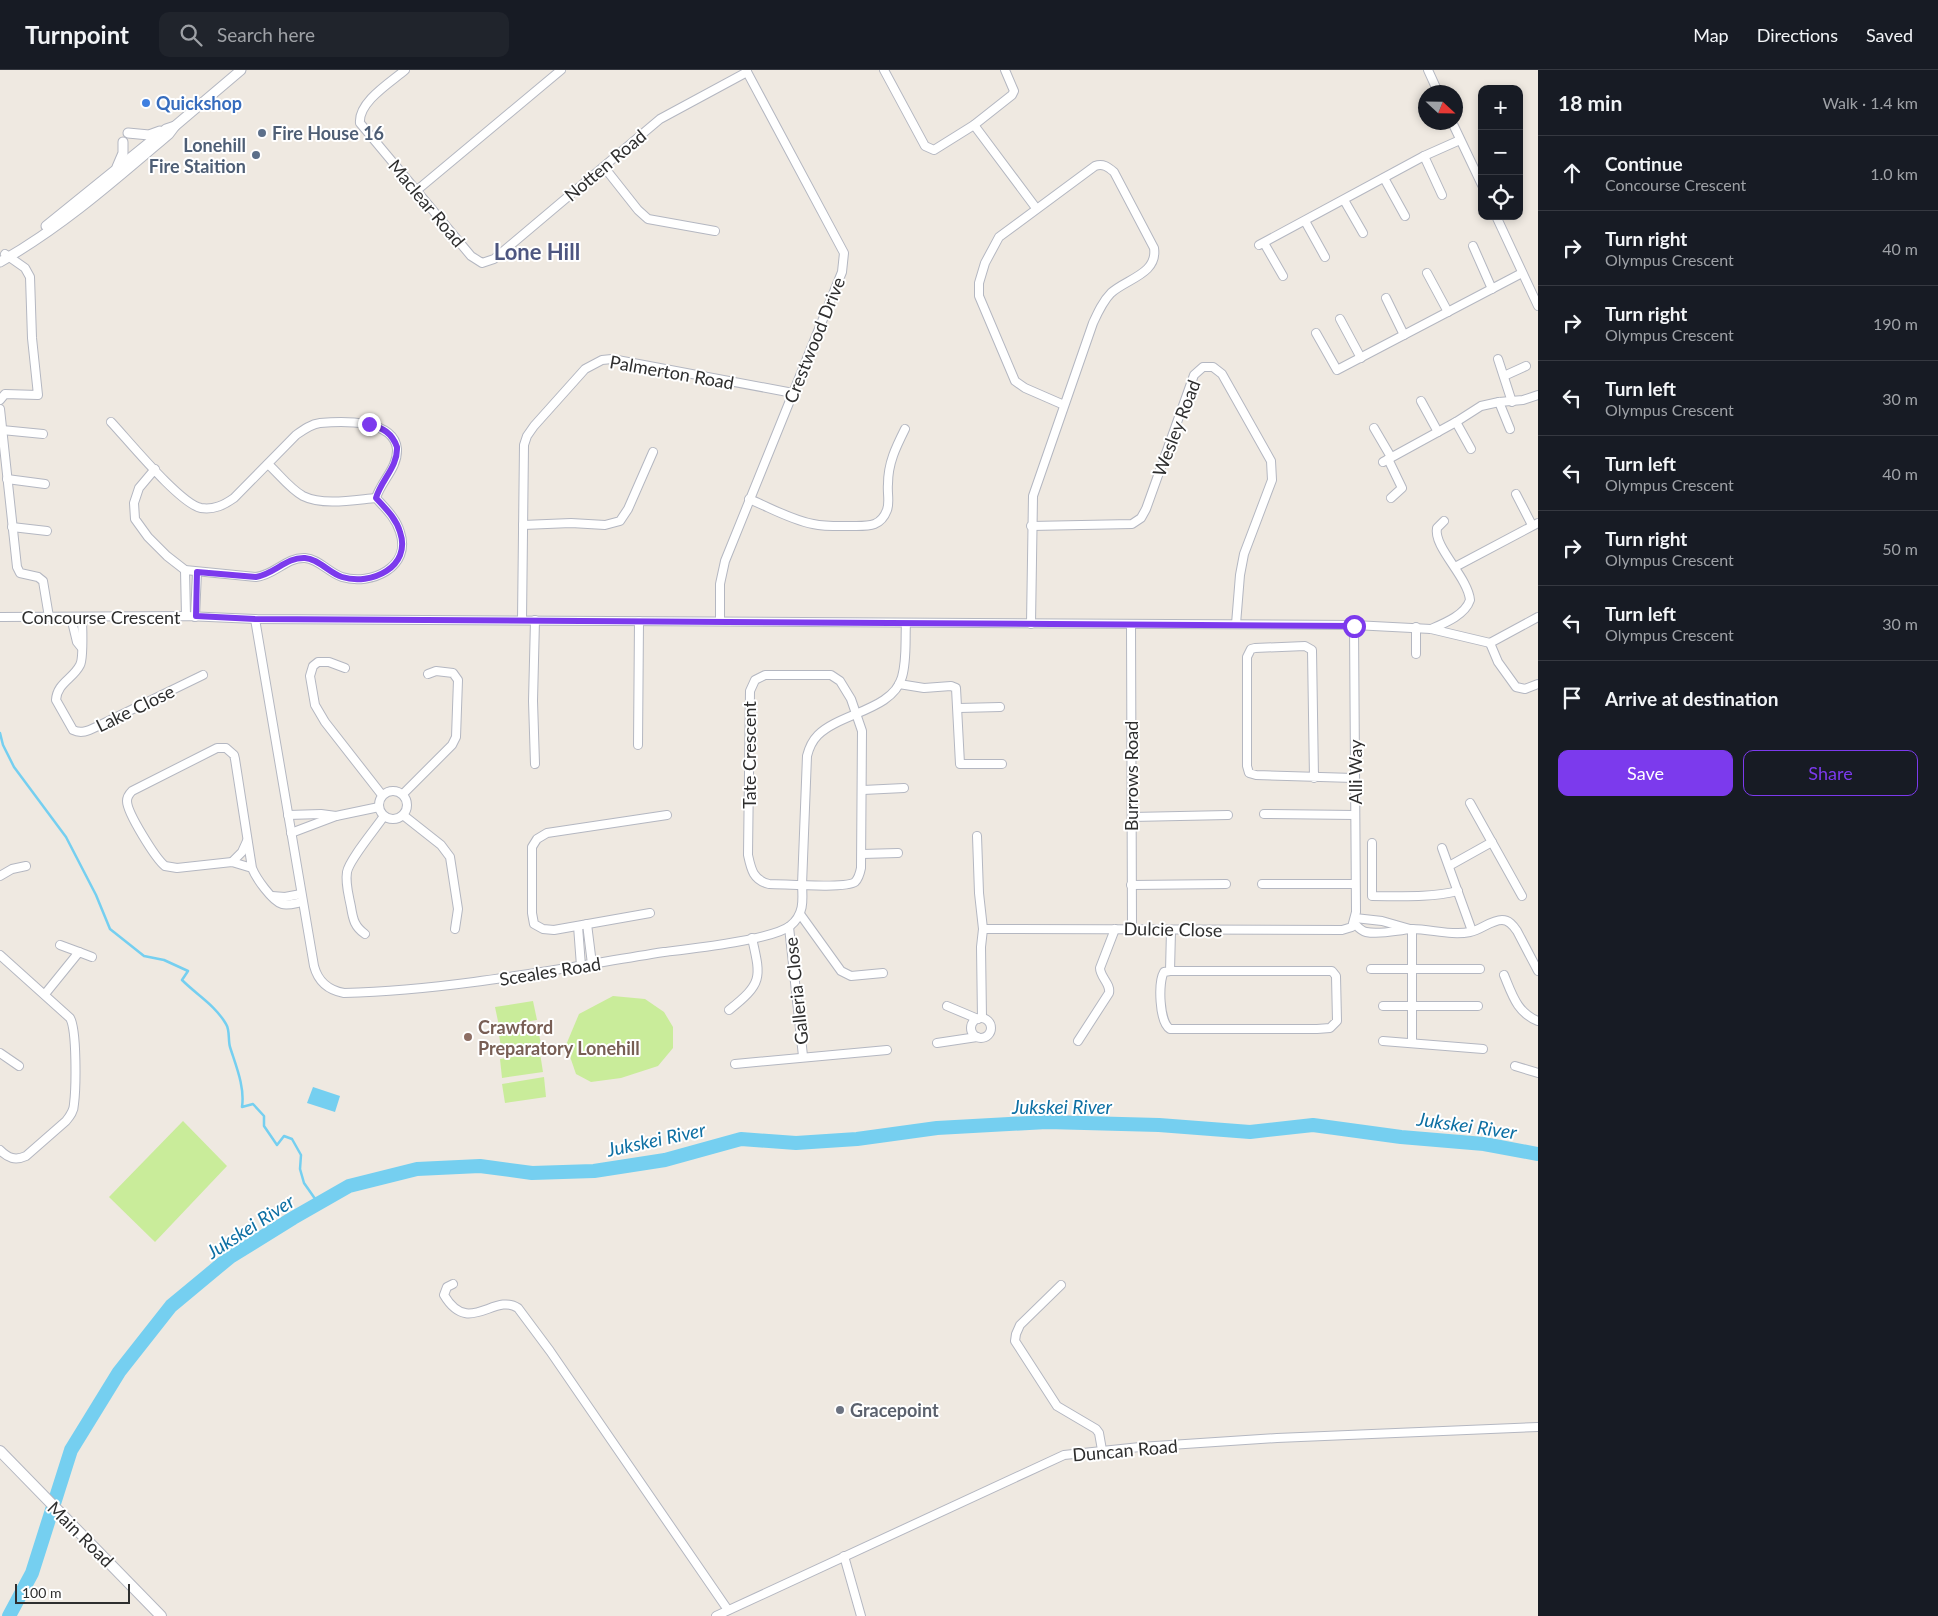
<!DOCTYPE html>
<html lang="en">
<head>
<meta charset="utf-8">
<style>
	:root { --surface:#171b24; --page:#20242c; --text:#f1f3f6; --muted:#9ea1a6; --line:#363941; --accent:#7c3aed }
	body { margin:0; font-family:Lato,sans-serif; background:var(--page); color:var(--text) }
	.controls { position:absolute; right:15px; top:15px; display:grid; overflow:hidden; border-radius:10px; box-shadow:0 2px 8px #0003 }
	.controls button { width:45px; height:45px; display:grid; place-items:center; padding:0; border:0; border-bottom:1px solid var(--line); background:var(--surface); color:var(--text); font:25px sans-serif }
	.compass { position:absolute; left:1418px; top:15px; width:45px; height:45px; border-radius:50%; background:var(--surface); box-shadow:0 2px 8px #0003; rotate:112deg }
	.scale { position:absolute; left:15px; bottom:12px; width:115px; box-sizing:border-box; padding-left:5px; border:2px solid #2e2e2e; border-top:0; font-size:14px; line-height:18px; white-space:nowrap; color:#2e2e2e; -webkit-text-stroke:4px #fff; paint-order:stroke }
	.stop { position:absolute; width:15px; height:15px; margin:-11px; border:4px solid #7c3aed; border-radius:50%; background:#fff }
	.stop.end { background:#7c3aed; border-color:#fff; box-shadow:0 1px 5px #0008 }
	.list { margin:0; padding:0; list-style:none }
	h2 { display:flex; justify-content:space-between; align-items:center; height:65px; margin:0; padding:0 20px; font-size:21px }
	h2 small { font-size:16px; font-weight:400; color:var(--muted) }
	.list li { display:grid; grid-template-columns:32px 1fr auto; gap:15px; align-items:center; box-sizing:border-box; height:75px; padding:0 20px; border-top:1px solid var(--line) }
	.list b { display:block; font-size:19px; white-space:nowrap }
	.list p { margin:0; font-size:16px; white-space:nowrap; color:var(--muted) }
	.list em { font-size:16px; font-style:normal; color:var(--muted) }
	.actions { display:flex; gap:10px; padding:15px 20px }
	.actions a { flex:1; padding:11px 0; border:1px solid var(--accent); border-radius:10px; text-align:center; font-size:18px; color:var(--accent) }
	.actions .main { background:var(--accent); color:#fff }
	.icon { flex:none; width:28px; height:28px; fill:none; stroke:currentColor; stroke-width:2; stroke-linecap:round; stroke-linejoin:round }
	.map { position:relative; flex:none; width:1538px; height:1546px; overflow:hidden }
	header { display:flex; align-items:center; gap:30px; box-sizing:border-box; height:70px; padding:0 25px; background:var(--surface); border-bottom:1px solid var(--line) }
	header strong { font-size:24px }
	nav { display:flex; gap:28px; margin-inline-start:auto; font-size:18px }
	.search { width:350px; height:45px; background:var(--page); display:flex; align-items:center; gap:12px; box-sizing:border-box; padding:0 18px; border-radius:10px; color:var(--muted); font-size:19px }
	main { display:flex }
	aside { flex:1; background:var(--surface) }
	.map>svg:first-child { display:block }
	.pitch { fill:#c9ec9a }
	.water { fill:#75cff0 }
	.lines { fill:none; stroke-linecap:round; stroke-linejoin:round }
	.stream { stroke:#75cff0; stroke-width:2.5 }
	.river { stroke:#75cff0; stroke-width:14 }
	.minor-casing { stroke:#b4b7c1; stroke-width:10 }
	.tertiary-casing { stroke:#b4b7c1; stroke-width:11 }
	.secondary-casing { stroke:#b4b7c1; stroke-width:12 }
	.minor { stroke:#fff; stroke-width:8 }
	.tertiary { stroke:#fff; stroke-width:9 }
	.secondary { stroke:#fff; stroke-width:10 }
	.route { stroke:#7c3aed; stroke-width:6 }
	.shop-dot { fill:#3f7fe0; stroke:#fff; stroke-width:2 }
	.service-dot { fill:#5c6f8a; stroke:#fff; stroke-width:2 }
	.education-dot { fill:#8d6e63; stroke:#fff; stroke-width:2 }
	.worship-dot { fill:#6b7280; stroke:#fff; stroke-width:2 }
	.labels { text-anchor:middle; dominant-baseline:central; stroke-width:4; stroke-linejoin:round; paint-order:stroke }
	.shop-label { font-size:18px; font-weight:bold; fill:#366cbe; stroke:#fff; text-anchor:start }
	.service-label { font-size:18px; font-weight:bold; fill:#4e5e75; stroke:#fff; text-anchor:start }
	.street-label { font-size:18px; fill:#2e2e2e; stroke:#fff }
	.education-label { font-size:18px; font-weight:bold; fill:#785e54; stroke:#fff; text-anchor:start }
	.worship-label { font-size:18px; font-weight:bold; fill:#5b616d; stroke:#fff; text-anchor:start }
	.water-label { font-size:19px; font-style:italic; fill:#0d6fa3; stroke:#fff }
	.district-label { font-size:22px; font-weight:bold; fill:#4d5680; stroke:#fff }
</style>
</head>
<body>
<header>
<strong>Turnpoint</strong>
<div class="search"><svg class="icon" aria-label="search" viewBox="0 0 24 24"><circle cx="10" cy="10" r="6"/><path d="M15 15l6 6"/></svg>Search here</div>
<nav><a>Map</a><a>Directions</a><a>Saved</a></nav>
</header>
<main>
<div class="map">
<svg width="1538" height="1546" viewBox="0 0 1538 1546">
	<rect width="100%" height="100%" fill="#efe9e1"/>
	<!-- pitch -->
	<g class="pitch">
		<polygon points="613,926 645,929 664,942 673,957 673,978 658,996 621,1008 591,1012 576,1004 566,975 579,944"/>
		<polygon points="533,931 537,950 499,956 495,937"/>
		<polygon points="538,960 542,978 502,983 499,965"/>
		<polygon points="540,983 543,1002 502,1008 500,989"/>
		<polygon points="544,1007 546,1027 505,1033 502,1014"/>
		<polygon points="183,1051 227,1096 155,1172 109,1127"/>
	</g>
	<!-- water -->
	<polygon class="water" points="313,1017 340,1026 335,1042 307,1033"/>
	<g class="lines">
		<!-- stream -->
		<path class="stream" d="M0,663L3,675L14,697L66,767L96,825L110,859L144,886L164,890L188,901L182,910C197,925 215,935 226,954C230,960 228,970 230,977C236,996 245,1017 242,1037L253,1034L264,1046V1056L277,1075L284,1066L292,1069L301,1085L300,1099L304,1113L318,1133"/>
		<!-- river -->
		<polyline class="river" points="9,1546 32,1503 71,1380 119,1302 171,1236 230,1187 293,1148 349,1116 417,1099 480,1096 532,1103 594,1101 665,1090 741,1069 796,1073 857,1069 937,1058 1047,1052 1159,1055 1250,1062 1313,1055 1401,1067 1484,1074 1538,1084"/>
		<!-- minor casing -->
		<g class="minor-casing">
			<g id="minor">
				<path d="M405,0C391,12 358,32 360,53L471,186L482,193L494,189L660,49L747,2"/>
				<polyline points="884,0 925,76 934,80 974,55 1012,25 1014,21 1005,0"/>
				<polyline points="1428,0 1438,22"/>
				<polyline points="1452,52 1482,115"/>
				<polyline points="974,55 1036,138"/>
				<polyline points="1424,86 1442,125"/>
				<polyline points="604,97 638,140 648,149 715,161"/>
				<polyline points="1384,108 1405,146"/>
				<polyline points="416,121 561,0"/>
				<polyline points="1344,130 1363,163"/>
				<polyline points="1496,146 1538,236"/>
				<polyline points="1305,151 1325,187"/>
				<polyline points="1264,173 1283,206"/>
				<polyline points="1259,175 1424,86 1460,70"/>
				<polyline points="1473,176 1492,219"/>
				<polyline points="1427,203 1448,242"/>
				<polyline points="1386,228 1404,265"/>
				<polyline points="1340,249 1361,288"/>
				<polyline points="1316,263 1337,300 1522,203"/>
				<polyline points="1498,289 1512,332"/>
				<polyline points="1504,306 1526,296"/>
				<polyline points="0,330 5,324 38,325 32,268 30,207 25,198 5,184"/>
				<polyline points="1421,331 1438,362"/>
				<polyline points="1499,332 1510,359"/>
				<polyline points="0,339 17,497 20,503 38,507 43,511 49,547"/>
				<path d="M111,352C128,370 180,434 201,438C214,440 224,435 234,428L296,365C303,360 311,354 320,353C342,351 394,349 397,379C398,398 381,411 376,428C385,438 396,448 400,462C412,497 371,516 342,507C329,503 319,489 305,488C286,487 275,505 256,507L185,500L167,486L148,467L135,449L134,433L139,418L155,399"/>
				<polyline points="1456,352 1471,379"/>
				<polyline points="1374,358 1391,387"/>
				<polyline points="2,360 43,364"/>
				<polyline points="1388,389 1402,418 1391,428"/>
				<polyline points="1383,392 1456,352 1481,336 1499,332 1523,330 1538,325"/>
				<path d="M268,394C279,404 290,419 303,426C323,436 354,430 376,428"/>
				<polyline points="7,409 45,414"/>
				<polyline points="1516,424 1532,455"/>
				<path d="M749,429C769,437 791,450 813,454C827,457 842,456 856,456C870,456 881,456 887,440C890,432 887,423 888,414C888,393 896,377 905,359"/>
				<polyline points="523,455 571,453 605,455 620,451 628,439 653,382"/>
				<polyline points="1031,456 1132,454 1141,448 1146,439 1194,305 1203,297 1213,297 1222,304 1271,391 1272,410 1244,484 1240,505 1236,554"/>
				<polyline points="12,457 47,461"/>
				<polyline points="1455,497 1538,453"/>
				<polyline points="185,500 186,546"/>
				<polyline points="0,547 186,546 255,549 1354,555 1431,559 1490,573"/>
				<polyline points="71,547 77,572 81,577"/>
				<path d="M82,547C82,556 84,588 80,595C73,609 57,613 56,630L73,660C81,664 88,661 96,657L203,605"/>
				<polyline points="195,547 197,502"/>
				<polyline points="1538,547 1490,573 1498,592 1516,617 1525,619 1538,614"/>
				<path d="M255,549L314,896C318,911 327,920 344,923C452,920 557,899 664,882C689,879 772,870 790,856C804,845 803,831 802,815L807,686C809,678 812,671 818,665C840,643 893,640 902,607C907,590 905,570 906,553"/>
				<polyline points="522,550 524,375 527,366 534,356 585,299 602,290 612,289 793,323"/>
				<polyline points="535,550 533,631 535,694"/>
				<polyline points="720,551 720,514 725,491 842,202 844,183 746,0"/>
				<path d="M1031,554L1033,426L1093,253C1098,242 1103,231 1111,223C1126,209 1158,204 1154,178L1114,102C1108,97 1103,93 1095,96L999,167L985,193L979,213V226L1015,311L1025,318L1064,335"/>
				<polyline points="1131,554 1132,859"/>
				<path d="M1431,559C1445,553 1465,545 1470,530C1468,507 1433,477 1437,458L1444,451"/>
				<polyline points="1416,584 1416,557"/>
				<polyline points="345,598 329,592 318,592 313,596 310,606 315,635 325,652 382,725"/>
				<path d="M765,605H831L840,611L851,629L862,661L861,798C860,803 859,808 855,812C845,819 784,814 769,814C753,810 751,799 748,785L750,621L755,610Z"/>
				<polyline points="899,614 924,618 951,616 956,618 960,694 1002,694"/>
				<polyline points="959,638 1000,637"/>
				<polyline points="638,675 639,551"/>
				<polyline points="1314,708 1312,580 1305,576 1255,578 1251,579 1247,587 1247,696 1249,703 1256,705 1354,708"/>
				<polyline points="863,720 904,718"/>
				<circle cx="393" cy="735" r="14"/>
				<polyline points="403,724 452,675 456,667 458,610 453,603 436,601 428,604"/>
				<polyline points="1470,733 1522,826"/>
				<polyline points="1264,744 1355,745"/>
				<polyline points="288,745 321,744 336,746"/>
				<polyline points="403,745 441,775 450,787 458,839 455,859"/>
				<polyline points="1132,747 1228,745"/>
				<polyline points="291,763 336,746 379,737"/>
				<polyline points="977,766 979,823 983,859 981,877 982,948"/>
				<path d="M1372,773V826C1401,826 1429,828 1458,821"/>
				<polyline points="1442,778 1472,861"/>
				<polyline points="862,784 898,783"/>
				<polyline points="232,792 242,782 247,771"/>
				<polyline points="1449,796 1492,772"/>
				<path d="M252,798L232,792L177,798L165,796C156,789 127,743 127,731C127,727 129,724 132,721L217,678H226L234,685L235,689L252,798C256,808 272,831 282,834C288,836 296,833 302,832"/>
				<polyline points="0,806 12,799 26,796"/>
				<polyline points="1262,814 1355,814"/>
				<polyline points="1131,815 1226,814"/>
				<polyline points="272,826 285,827 301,824"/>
				<polyline points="650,843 554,860 543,859 534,854 532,843 532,777 537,769 547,763 667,745"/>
				<polyline points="800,844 841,901 851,906 883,903"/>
				<polyline points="1355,848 1382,851 1410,859"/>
				<path d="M1354,853C1358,857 1361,861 1366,862C1381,865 1397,860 1412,859C1431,859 1451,866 1470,862C1481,860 1491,850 1502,850C1509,850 1513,855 1517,861L1538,901"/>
				<polyline points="587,854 592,894"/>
				<polyline points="578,856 581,896"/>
				<polyline points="789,857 803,986"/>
				<polyline points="983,859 1342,860 1352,857 1356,842 1354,555"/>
				<path d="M365,864C355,857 353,850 351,837C349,826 345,814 347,802C349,790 376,758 384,746"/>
				<polyline points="60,875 79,882"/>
				<path d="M0,885L70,948C77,960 76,1018 74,1034C74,1041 70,1046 66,1051L26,1086C15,1091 8,1088 0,1080"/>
				<polyline points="1371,899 1480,899"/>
				<path d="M1170,901H1332L1336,906L1337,951L1330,958L1317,959H1170C1159,952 1158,912 1164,902L1170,901L1171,860"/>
				<path d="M1504,905C1512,924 1517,943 1538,951"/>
				<polyline points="45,924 79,882 92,887"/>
				<polyline points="947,936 978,949"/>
				<polyline points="1383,936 1478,936"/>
				<path d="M729,940C763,913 761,908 752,868"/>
				<circle cx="981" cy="958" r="10"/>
				<path d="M1078,971L1109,923C1111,914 1100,907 1100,898L1115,859"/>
				<polyline points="1383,971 1483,979"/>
				<polyline points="1412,972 1412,859"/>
				<polyline points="937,973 977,967"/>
				<polyline points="0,983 19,996"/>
				<polyline points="735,994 887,980"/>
				<polyline points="1515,996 1538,1003"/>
				<path d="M453,1214L447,1217L444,1225C469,1267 494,1222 518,1238L550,1281L728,1540"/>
				<polyline points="1061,1215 1020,1255 1016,1264 1015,1271 1057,1336 1096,1359 1099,1363 1102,1380"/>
				<polyline points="844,1486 861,1546"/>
				<polyline points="716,1546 1064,1385 1140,1377 1277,1368 1538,1357"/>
			</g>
		</g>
		<!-- tertiary casing -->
		<g class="tertiary-casing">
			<g id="tertiary">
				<polyline points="128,63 149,65 160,61"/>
				<polyline points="117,97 123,83 123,72"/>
				<polyline points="46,156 166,59 175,56"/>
				<path d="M0,192C62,157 115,110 169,64L175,56L241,0"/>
			</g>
		</g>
		<!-- secondary casing -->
		<g class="secondary-casing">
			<polyline id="secondary" points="0,1381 161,1546"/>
		</g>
		<!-- minor -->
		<use href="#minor" class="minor"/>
		<!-- tertiary -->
		<use href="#tertiary" class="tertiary"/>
		<!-- secondary -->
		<use href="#secondary" class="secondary"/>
	</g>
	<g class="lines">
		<!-- route -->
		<path class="route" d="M369,354C383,358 392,363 397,377C398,397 381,410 376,428C385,438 396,448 400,462C412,497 371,516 342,507C329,503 319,489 305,488C286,487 275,504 256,507L197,502L196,546L255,549L1354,556"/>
	</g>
	<!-- markers -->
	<circle class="shop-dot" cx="146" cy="33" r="5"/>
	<g class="service-dot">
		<circle cx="262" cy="63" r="5"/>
		<circle cx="256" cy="85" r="5"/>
	</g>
	<circle class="education-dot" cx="468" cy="967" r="5"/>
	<circle class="worship-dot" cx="840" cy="1340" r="5"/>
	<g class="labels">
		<!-- shop labels -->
		<g class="shop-label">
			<text x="156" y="33">Quickshop</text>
		</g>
		<!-- service labels -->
		<g class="service-label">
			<text x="272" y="63">Fire House 16</text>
			<text x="246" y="75" text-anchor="end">Lonehill<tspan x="246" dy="21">Fire Staition</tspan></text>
		</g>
		<!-- street labels -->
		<g class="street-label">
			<text transform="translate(605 95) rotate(-40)">Notten Road</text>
			<text transform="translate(427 133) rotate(50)">Maclear Road</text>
			<text transform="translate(814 270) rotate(-68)">Crestwood Drive</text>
			<text transform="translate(672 302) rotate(10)">Palmerton Road</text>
			<text transform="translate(1176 358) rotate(-69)">Wesley Road</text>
			<text x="101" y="547">Concourse Crescent</text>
			<text transform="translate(135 638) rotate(-26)">Lake Close</text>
			<text transform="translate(749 685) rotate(-90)">Tate Crescent</text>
			<text transform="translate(1355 702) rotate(-90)">Alli Way</text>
			<text transform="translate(1131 706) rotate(-90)">Burrows Road</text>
			<text transform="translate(1173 859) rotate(1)">Dulcie Close</text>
			<text transform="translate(550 901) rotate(-9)">Sceales Road</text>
			<text transform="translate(796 921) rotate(-96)">Galleria Close</text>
			<text transform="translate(1125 1380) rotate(-5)">Duncan Road</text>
			<text transform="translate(81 1464) rotate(45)">Main Road</text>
		</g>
		<!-- education labels -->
		<g class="education-label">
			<text x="478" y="957">Crawford<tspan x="478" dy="21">Preparatory Lonehill</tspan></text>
		</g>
		<!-- worship labels -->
		<g class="worship-label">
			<text x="850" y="1340">Gracepoint</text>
		</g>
		<!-- water labels -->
		<g class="water-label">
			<text x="1062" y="1036">Jukskei River</text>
			<text transform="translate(1467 1055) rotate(8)">Jukskei River</text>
			<text transform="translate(656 1069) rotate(-12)">Jukskei River</text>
			<text transform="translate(250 1156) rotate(-33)">Jukskei River</text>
		</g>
		<!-- district labels -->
		<g class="district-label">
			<text x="537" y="181">Lone Hill</text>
		</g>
	</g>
</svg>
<div class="controls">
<button>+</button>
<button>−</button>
<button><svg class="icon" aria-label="locate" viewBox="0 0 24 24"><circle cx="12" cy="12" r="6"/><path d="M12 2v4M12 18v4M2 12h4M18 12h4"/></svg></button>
</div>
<svg class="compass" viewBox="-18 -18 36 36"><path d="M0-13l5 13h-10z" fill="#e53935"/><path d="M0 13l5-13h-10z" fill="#9ea1a6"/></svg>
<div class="scale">100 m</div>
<div class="stop" style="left:1354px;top:556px"></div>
<div class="stop end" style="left:369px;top:354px"></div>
</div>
<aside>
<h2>18 min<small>Walk · 1.4 km</small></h2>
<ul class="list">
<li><svg class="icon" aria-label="ahead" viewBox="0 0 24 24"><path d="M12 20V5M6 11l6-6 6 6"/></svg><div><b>Continue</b><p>Concourse Crescent</p></div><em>1.0 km</em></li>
<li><svg class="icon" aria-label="right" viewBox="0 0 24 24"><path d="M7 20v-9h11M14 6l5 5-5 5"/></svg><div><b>Turn right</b><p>Olympus Crescent</p></div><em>40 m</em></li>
<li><svg class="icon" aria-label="right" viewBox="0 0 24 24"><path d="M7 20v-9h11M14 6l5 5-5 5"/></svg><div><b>Turn right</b><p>Olympus Crescent</p></div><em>190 m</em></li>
<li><svg class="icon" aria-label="left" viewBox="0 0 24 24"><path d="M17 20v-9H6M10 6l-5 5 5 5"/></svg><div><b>Turn left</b><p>Olympus Crescent</p></div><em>30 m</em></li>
<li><svg class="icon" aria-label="left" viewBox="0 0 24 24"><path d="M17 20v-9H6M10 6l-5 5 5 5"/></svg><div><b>Turn left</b><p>Olympus Crescent</p></div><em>40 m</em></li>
<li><svg class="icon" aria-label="right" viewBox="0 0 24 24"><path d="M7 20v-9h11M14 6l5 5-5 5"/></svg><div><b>Turn right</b><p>Olympus Crescent</p></div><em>50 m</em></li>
<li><svg class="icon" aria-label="left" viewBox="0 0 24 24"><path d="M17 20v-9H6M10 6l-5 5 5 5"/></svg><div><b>Turn left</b><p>Olympus Crescent</p></div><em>30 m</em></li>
<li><svg class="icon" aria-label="arrive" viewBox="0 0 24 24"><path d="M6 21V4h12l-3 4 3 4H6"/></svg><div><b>Arrive at destination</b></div></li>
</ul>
<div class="actions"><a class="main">Save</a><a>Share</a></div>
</aside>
</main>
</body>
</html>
